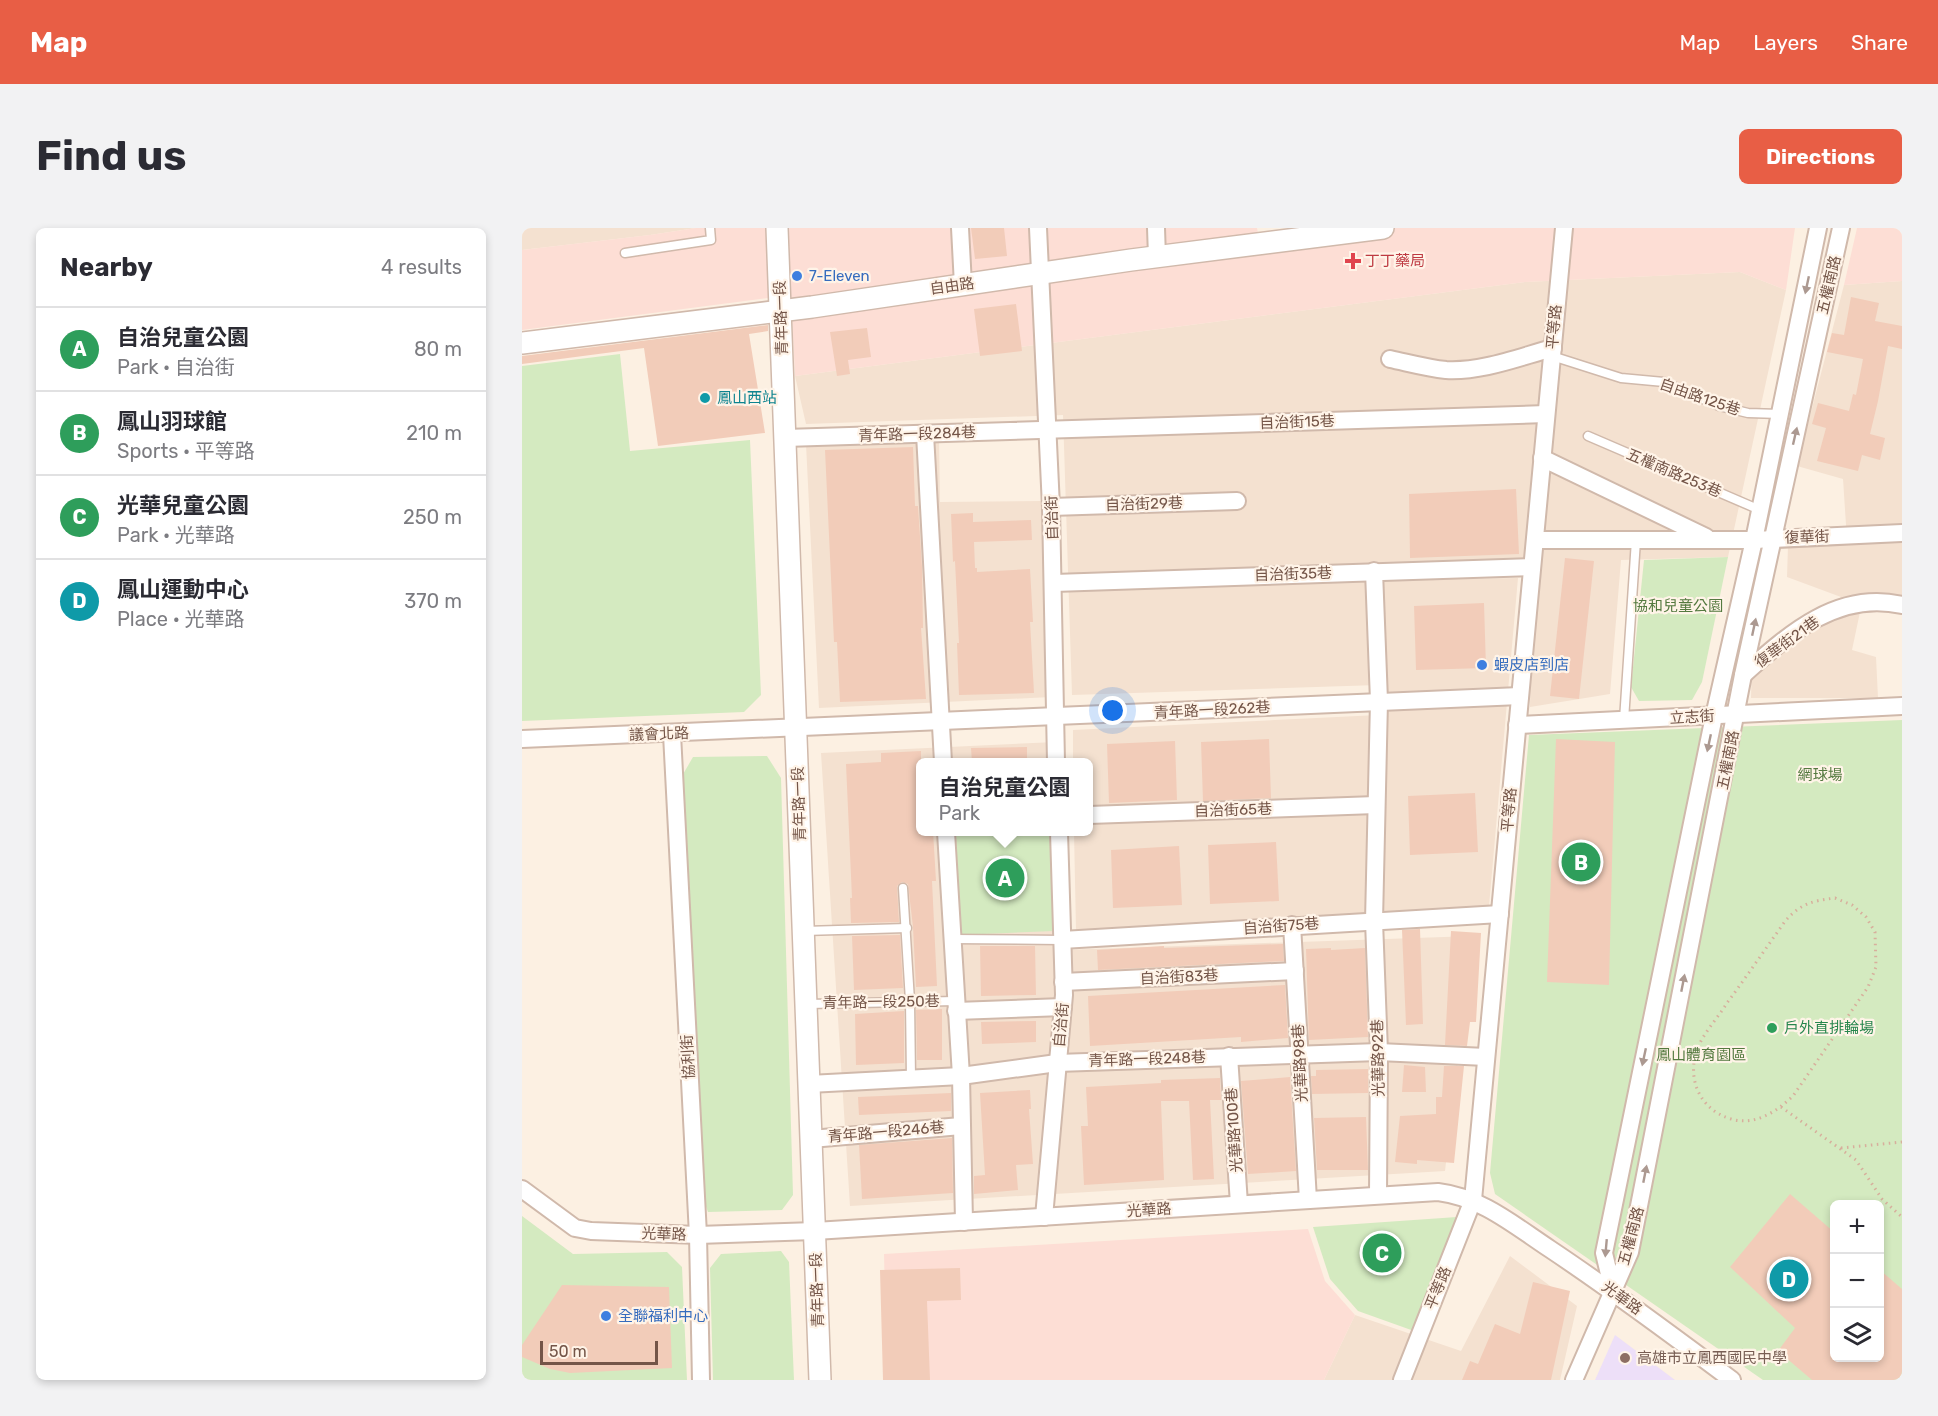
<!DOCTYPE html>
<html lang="en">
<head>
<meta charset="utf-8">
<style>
	:root { --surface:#fff; --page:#f2f2f3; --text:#2b2b33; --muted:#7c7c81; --line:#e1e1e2; --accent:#e85e45 }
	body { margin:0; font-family:Rubik,"Noto Sans TC",sans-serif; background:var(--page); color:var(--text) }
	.controls { position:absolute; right:18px; bottom:18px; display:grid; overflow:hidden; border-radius:9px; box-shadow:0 3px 9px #0003 }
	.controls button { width:54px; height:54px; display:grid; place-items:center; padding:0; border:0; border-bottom:2px solid var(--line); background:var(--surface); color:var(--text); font:30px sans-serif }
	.scale { position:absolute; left:18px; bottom:15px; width:118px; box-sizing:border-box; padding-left:6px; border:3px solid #745548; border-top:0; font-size:16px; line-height:21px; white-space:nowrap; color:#745548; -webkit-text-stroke:4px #fff4e8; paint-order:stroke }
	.you { position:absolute; left:591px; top:483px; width:21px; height:21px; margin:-15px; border:4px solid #fff; border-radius:50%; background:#1a73e8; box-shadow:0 0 0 9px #1a73e833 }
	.badge { display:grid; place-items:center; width:39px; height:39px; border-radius:50%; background:var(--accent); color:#fff; font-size:20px; font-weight:700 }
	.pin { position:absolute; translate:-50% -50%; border:3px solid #fff; box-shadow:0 2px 6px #0006 }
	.popup { position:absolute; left:394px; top:530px; width:177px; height:78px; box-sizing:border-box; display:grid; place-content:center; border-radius:9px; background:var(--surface); filter:drop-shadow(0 2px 4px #0005); font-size:20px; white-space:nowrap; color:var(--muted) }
	.popup b { font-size:22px; color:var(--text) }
	.popup::after { content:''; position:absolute; left:50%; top:100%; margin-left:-12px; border:12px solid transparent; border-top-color:var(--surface) }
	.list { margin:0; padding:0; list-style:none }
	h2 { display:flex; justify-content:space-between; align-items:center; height:78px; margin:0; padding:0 24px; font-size:26px }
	h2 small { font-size:20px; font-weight:400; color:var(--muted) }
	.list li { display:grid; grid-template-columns:39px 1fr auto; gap:18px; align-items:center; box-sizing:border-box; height:84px; padding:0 24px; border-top:2px solid var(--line) }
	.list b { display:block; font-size:22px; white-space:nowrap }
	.list p { margin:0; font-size:20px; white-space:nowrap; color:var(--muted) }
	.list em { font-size:20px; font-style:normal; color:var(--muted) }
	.icon { flex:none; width:33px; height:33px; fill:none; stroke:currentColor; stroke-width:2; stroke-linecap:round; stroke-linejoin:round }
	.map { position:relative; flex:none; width:1380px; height:1152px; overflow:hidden; border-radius:9px }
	header { display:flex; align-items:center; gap:36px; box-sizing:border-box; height:84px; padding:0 30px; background:var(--accent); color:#fff }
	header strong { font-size:28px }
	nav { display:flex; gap:33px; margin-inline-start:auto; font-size:21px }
	.intro { display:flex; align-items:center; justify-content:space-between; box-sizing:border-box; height:144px; padding:0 36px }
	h1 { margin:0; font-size:42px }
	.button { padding:15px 27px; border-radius:9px; background:var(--accent); color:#fff; font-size:21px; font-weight:700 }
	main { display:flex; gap:36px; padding:0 36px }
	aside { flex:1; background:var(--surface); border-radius:9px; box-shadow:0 3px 9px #0003 }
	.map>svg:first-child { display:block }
	.residential { fill:#f4e1d0 }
	.commercial { fill:#fdded5 }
	.education { fill:#eddff8 }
	.green { fill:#d4eac0; fill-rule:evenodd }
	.building { fill:#f2ccb9 }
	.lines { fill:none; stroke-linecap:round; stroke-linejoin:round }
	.service-casing { stroke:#d0b9ab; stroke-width:11 }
	.minor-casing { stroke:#d0b9ab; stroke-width:20 }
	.tertiary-casing { stroke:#d0b9ab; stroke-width:24 }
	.path { stroke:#d7af9c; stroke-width:3; stroke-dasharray:1.5 4.5; stroke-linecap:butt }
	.service { stroke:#fff; stroke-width:8 }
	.minor { stroke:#fff; stroke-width:16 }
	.tertiary { stroke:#fff; stroke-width:21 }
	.oneway { fill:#ac9991 }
	.health-dot { fill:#e0444e; stroke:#fff4e8; stroke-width:2 }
	.shop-dot { fill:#3f7fe0; stroke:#fff4e8; stroke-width:2 }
	.culture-dot { fill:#0f9aa8; stroke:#fff4e8; stroke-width:2 }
	.leisure-dot { fill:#2e9e5b; stroke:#fff4e8; stroke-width:2 }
	.education-dot { fill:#8d6e63; stroke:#fff4e8; stroke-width:2 }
	.labels { text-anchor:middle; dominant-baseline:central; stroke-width:4.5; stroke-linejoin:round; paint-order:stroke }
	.health-label { font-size:15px; fill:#be3a42; stroke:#fff4e8; text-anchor:start }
	.shop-label { font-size:15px; fill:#366cbe; stroke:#fff4e8; text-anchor:start }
	.street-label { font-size:15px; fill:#745548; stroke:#fff4e8 }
	.culture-label { font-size:15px; fill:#0d838f; stroke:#fff4e8; text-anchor:start }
	.park-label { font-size:15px; fill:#557a40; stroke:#fff4e8 }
	.leisure-label { font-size:15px; fill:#27864d; stroke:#fff4e8; text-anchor:start }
	.education-label { font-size:15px; fill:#785e54; stroke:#fff4e8; text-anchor:start }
</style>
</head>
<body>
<header>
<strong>Map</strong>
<nav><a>Map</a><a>Layers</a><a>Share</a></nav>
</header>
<div class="intro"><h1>Find us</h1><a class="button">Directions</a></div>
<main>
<aside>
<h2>Nearby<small>4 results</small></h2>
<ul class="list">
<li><span class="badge" style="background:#2e9e5b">A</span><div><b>自治兒童公園</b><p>Park · 自治街</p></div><em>80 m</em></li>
<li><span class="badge" style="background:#2e9e5b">B</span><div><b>鳳山羽球館</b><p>Sports · 平等路</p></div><em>210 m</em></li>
<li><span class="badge" style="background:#2e9e5b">C</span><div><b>光華兒童公園</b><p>Park · 光華路</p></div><em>250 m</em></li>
<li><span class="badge" style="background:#0f9aa8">D</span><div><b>鳳山運動中心</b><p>Place · 光華路</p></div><em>370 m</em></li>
</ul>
</aside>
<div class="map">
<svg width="1380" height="1152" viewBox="0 0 1380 1152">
	<rect width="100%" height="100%" fill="#fcf0e2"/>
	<!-- residential -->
	<g class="residential">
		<polygon points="0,0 174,0 128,7 0,22"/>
		<polygon points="1218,44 1264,62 1206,329 1099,332 1088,466 1008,479 1010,340 852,343 856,457 550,467 541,187 284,196 273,148 1003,54"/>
		<polygon points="1380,53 1380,387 1366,379 1338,384 1330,422 1354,429 1356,470 1229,470 1230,431 1258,408 1319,369 1265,349 1266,318 1325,312 1321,251 1275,238 1322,57"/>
		<polygon points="417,212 418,274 520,273 529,469 297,480 284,216"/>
		<polygon points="996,350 967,678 554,702 552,604 567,604 567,534 551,534 551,502 856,487 862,352"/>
		<polygon points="534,514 534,534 399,534 399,604 537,604 541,722 951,708 923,943 328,978 299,525"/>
		<polygon points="988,1028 1055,1078 1038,1152 802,1152 833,1087 939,1123"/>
	</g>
	<!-- commercial -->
	<g class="commercial">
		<polygon points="174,0 735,0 736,6 785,0 1273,0 1264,62 1218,44 1003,54 273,148 269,67 0,102 0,22 128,7"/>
		<polygon points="1335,0 1380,0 1380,53 1322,57"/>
		<polygon points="786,1001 803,1053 833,1087 802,1152 365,1152 362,1026"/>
	</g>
	<!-- education -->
	<polygon class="education" points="1093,1107 1153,1152 1073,1152"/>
	<!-- green -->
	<g class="green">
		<polygon points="98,126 108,223 228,212 239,467 222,484 0,493 0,138"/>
		<polygon points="1206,329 1180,454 1170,472 1117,473 1109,459 1122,332"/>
		<path d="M1380,492V1152H1241L973,966L968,945L1007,507ZM1312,976H1358V1130H1312Z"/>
		<polygon points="245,528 259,550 271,967 260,982 186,984 181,970 160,548 171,529"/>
		<polygon points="434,604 528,604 532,703 438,707"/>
		<polygon points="0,988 51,1026 145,1024 160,1039 165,1152 0,1152"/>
		<polygon points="935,989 892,1103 836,1083 808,1051 791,999"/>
		<polygon points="259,1023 267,1034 272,1152 191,1152 188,1040 199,1026"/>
	</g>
	<!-- building -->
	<g class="building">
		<polygon points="449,0 482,0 485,28 453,31"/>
		<polygon points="1329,69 1357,75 1353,93 1380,98 1380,121 1366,118 1356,173 1348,206 1363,210 1358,232 1340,227 1336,243 1295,233 1304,200 1290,196 1296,175 1327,183 1331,166 1334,167 1341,131 1305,124 1310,105 1322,107"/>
		<polygon points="494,76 500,123 458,128 452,81"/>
		<polygon points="246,97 246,103 227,106 243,205 136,218 122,120 0,136 0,128"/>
		<polygon points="345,100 349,129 326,132 328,146 315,148 308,104"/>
		<polygon points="391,219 393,278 396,278 400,339 401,400 399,400 404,471 318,474 315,414 312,414 303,222"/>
		<polygon points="994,261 997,326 888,330 887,266"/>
		<polygon points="451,285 451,294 509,292 510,312 452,314 453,340 455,340 455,344 508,341 511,394 508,394 512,465 437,467 435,415 437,415 433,333 431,334 429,286"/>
		<polygon points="1043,330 1072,333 1057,471 1028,468"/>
		<polygon points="962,375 964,440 894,442 892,378"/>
		<polygon points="747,511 749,570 681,573 679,514"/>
		<polygon points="1034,511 1093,514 1087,757 1025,754"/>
		<polygon points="653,513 655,572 587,575 585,516"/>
		<polygon points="505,519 505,534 450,534 449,520"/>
		<polygon points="399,523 399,603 411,603 414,653 410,653 415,758 394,759 391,699 386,656 380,654 375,658 377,694 329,695 328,670 330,670 324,536 359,534 359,525"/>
		<polygon points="953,565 956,624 888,627 886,568"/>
		<polygon points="754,614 757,673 688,676 686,617"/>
		<polygon points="657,618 660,677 591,680 589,622"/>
		<polygon points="898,701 901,796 884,797 880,702"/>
		<polygon points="929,703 959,705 954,794 948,794 945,818 923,817"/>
		<polygon points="378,707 381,760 332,762 330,708"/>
		<polygon points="761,716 762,733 576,742 575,722 642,718 642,720"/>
		<polygon points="458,718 513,718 514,767 459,768"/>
		<polygon points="809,720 809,722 843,720 846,809 787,812 784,721"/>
		<polygon points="763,757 766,810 719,814 719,809 568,818 566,768"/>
		<polygon points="420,781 420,832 395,832 394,782"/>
		<polygon points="382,783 382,835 334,837 333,786"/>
		<polygon points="514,793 514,814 460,816 459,794"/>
		<polygon points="882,837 903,839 904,864 880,864"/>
		<polygon points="922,838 942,838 932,935 895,932 895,936 873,934 878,888 914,886 914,869 920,869"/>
		<polygon points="846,841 846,865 790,866 789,848 794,848 794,842"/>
		<polygon points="768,849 774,943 726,946 719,853"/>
		<polygon points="698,850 699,872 688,872 692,951 671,952 667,873 639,873 642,952 562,957 559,898 566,898 564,859 639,855 639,852"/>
		<polygon points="508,862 509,881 507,881 511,936 494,937 496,962 452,966 452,948 463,947 458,865"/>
		<polygon points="429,865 429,883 337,887 336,869"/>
		<polygon points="844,889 846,942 795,942 792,890"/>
		<polygon points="430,910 431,965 340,971 337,917"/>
		<polygon points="1268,966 1312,1004 1312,1130 1358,1130 1358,1042 1380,1061 1380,1152 1290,1152 1256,1123 1273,1100 1208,1039"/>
		<polygon points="438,1040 439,1072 405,1073 408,1152 361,1152 358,1042"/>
		<polygon points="1011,1054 1048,1063 1029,1152 940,1152 948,1133 956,1136 973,1096 998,1106"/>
		<polygon points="40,1057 147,1059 150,1140 48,1145 28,1141 0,1129 0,1117"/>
	</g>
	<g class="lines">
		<!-- service casing -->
		<g class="service-casing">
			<g id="service">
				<polyline points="103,25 189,12 188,0"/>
				<polyline points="1030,128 1099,150 1142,154 1197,178 1226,185 1258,186"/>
				<polyline points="1066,208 1238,282"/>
				<polyline points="1102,492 1114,312"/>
				<polyline points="381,660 388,773 389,850"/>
				<polyline points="282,703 385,700"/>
				<polyline points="430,711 540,712"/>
				<polyline points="285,776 434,773"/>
			</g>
		</g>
		<!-- minor casing -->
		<g class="minor-casing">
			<g id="minor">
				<polyline points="438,0 441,57"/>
				<polyline points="516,0 529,279 534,534"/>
				<polyline points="634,0 635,29"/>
				<path d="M868,131C887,135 905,140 924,142C960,144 997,129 1031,120"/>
				<polyline points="403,206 421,534"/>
				<polyline points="263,210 1024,186"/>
				<polyline points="1020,230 1184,309"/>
				<polyline points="529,279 715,273"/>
				<polyline points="1013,312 1232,312 1380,305"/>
				<polyline points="852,343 857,473 852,693 857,824 856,967"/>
				<polyline points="532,355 1010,339"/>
				<path d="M1221,447C1266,407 1315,362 1380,377"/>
				<polyline points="995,497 1380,478"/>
				<polyline points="150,506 176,1007 179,1152"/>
				<polyline points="0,511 998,468"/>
				<polyline points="567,587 854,577"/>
				<polyline points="424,604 439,848 442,994"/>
				<polyline points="770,697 786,972"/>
				<polyline points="540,712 978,686"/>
				<polyline points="541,754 773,743"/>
				<polyline points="434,783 541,779"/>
				<polyline points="707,828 717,976"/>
				<polyline points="287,856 439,848 535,835 857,824 964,829"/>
				<polyline points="289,911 439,898"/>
				<path d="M0,961L53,1000L69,1003L176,1007L293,1003L916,964C959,969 993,998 1028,1021C1091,1063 1150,1107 1210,1152"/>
				<polyline points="522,989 542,767 537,604"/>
				<polyline points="1091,1063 1082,1025 1192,488 1232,312 1296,0"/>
				<polyline points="880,1152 951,972 1042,0"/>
				<polyline points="1052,1152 1108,1024 1221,447 1319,0"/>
			</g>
		</g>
		<!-- tertiary casing -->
		<g class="tertiary-casing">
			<g id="tertiary">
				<polyline points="255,0 298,1152"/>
				<polyline points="0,115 290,79 609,32 861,0"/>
			</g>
		</g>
		<!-- path -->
		<g class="path">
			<path d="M1313,670L1330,677L1344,689L1353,704L1354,739L1346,759L1271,868C1254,884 1233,898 1209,891C1175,881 1162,845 1179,813C1186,800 1197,788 1205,775C1225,748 1244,720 1264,692C1280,675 1290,673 1313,670Z"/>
			<polyline points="1259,879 1334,932 1360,971 1380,989"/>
			<polyline points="1319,920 1380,914"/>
		</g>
		<!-- service -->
		<use href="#service" class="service"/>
		<!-- minor -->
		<use href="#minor" class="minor"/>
		<!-- tertiary -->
		<use href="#tertiary" class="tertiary"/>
	</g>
	<!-- one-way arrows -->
	<defs><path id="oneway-solid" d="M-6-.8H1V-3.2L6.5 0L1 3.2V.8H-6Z" transform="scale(1.5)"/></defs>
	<g class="oneway">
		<use href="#oneway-solid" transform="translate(1285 57) rotate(102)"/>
		<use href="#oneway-solid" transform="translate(1273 208) rotate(-77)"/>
		<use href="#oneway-solid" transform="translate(1232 399) rotate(-78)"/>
		<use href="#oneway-solid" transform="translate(1187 515) rotate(102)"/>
		<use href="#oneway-solid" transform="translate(1161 755) rotate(-79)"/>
		<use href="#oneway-solid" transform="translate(1122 829) rotate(102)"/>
		<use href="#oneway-solid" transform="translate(1123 946) rotate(-79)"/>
		<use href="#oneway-solid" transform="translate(1084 1020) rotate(95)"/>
	</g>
	<!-- markers -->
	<path class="health-dot" d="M828 24h6v6h6v6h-6v6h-6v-6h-6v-6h6z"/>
	<g class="shop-dot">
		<circle cx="275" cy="48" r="6"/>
		<circle cx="960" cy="437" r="6"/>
		<circle cx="84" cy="1088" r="6"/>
	</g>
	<circle class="culture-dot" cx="183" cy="170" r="6"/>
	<circle class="leisure-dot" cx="1250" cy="800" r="6"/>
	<circle class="education-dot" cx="1103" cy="1130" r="6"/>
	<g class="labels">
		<!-- health labels -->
		<g class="health-label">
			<text x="843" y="33">丁丁藥局</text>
		</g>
		<!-- shop labels -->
		<g class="shop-label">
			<text x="287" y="48">7-Eleven</text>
			<text x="972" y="437">蝦皮店到店</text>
			<text x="96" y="1088">全聯福利中心</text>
		</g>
		<!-- street labels -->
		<g class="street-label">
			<text transform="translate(1307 57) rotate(-77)">五權南路</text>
			<text transform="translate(430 58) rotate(-8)">自由路</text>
			<text transform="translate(259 90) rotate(-92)">青年路一段</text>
			<text transform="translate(1032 99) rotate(-85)">平等路</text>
			<text transform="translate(1178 169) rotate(19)">自由路125巷</text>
			<text transform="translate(775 194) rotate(-2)">自治街15巷</text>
			<text transform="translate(395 206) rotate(-2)">青年路一段284巷</text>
			<text transform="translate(1152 245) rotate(23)">五權南路253巷</text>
			<text transform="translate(622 276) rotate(-2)">自治街29巷</text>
			<text transform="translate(530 290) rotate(-92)">自治街</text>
			<text transform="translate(1285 309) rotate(-2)">復華街</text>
			<text transform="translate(771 346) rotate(-2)">自治街35巷</text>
			<text transform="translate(1265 414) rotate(-36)">復華街21巷</text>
			<text transform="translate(690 482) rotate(-3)">青年路一段262巷</text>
			<text transform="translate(1170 489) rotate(-3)">立志街</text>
			<text transform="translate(137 506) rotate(-2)">議會北路</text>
			<text transform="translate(1206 532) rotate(-79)">五權南路</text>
			<text transform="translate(277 576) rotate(-92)">青年路一段</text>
			<text transform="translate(711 582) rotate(-2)">自治街65巷</text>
			<text transform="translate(987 582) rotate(-85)">平等路</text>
			<text transform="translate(759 698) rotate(-4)">自治街75巷</text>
			<text transform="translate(657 749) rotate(-3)">自治街83巷</text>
			<text transform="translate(359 774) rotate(-1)">青年路一段250巷</text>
			<text transform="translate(539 797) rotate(-85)">自治街</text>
			<text transform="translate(166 829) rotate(-93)">協利街</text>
			<text transform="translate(856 830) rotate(-91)">光華路92巷</text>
			<text transform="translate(625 831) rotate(-2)">青年路一段248巷</text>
			<text transform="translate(778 835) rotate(-93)">光華路98巷</text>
			<text transform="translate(712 902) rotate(-94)">光華路100巷</text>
			<text transform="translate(364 904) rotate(-5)">青年路一段246巷</text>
			<text transform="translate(627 982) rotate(-4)">光華路</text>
			<text transform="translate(142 1006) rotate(2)">光華路</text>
			<text transform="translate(1109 1008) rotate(-75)">五權南路</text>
			<text transform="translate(916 1060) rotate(-68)">平等路</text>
			<text transform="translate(295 1062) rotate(-92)">青年路一段</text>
			<text transform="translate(1100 1070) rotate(36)">光華路</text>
		</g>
		<!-- culture labels -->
		<g class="culture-label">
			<text x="195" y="170">鳳山西站</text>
		</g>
		<!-- park labels -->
		<g class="park-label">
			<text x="1156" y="378">協和兒童公園</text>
			<text x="1298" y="547">網球場</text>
			<text x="1179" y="827">鳳山體育園區</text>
		</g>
		<!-- leisure labels -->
		<g class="leisure-label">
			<text x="1262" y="800">戶外直排輪場</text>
		</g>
		<!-- education labels -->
		<g class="education-label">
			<text x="1115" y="1130">高雄市立鳳西國民中學</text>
		</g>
	</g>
</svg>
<div class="controls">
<button>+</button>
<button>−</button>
<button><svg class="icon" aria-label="layers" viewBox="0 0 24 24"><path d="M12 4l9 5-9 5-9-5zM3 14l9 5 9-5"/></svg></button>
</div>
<div class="scale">50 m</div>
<div class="you"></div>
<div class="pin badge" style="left:483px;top:650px;background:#2e9e5b">A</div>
<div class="popup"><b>自治兒童公園</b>Park</div>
<div class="pin badge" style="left:1059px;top:634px;background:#2e9e5b">B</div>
<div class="pin badge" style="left:860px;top:1025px;background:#2e9e5b">C</div>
<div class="pin badge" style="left:1267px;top:1051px;background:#0f9aa8">D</div>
</div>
</main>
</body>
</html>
